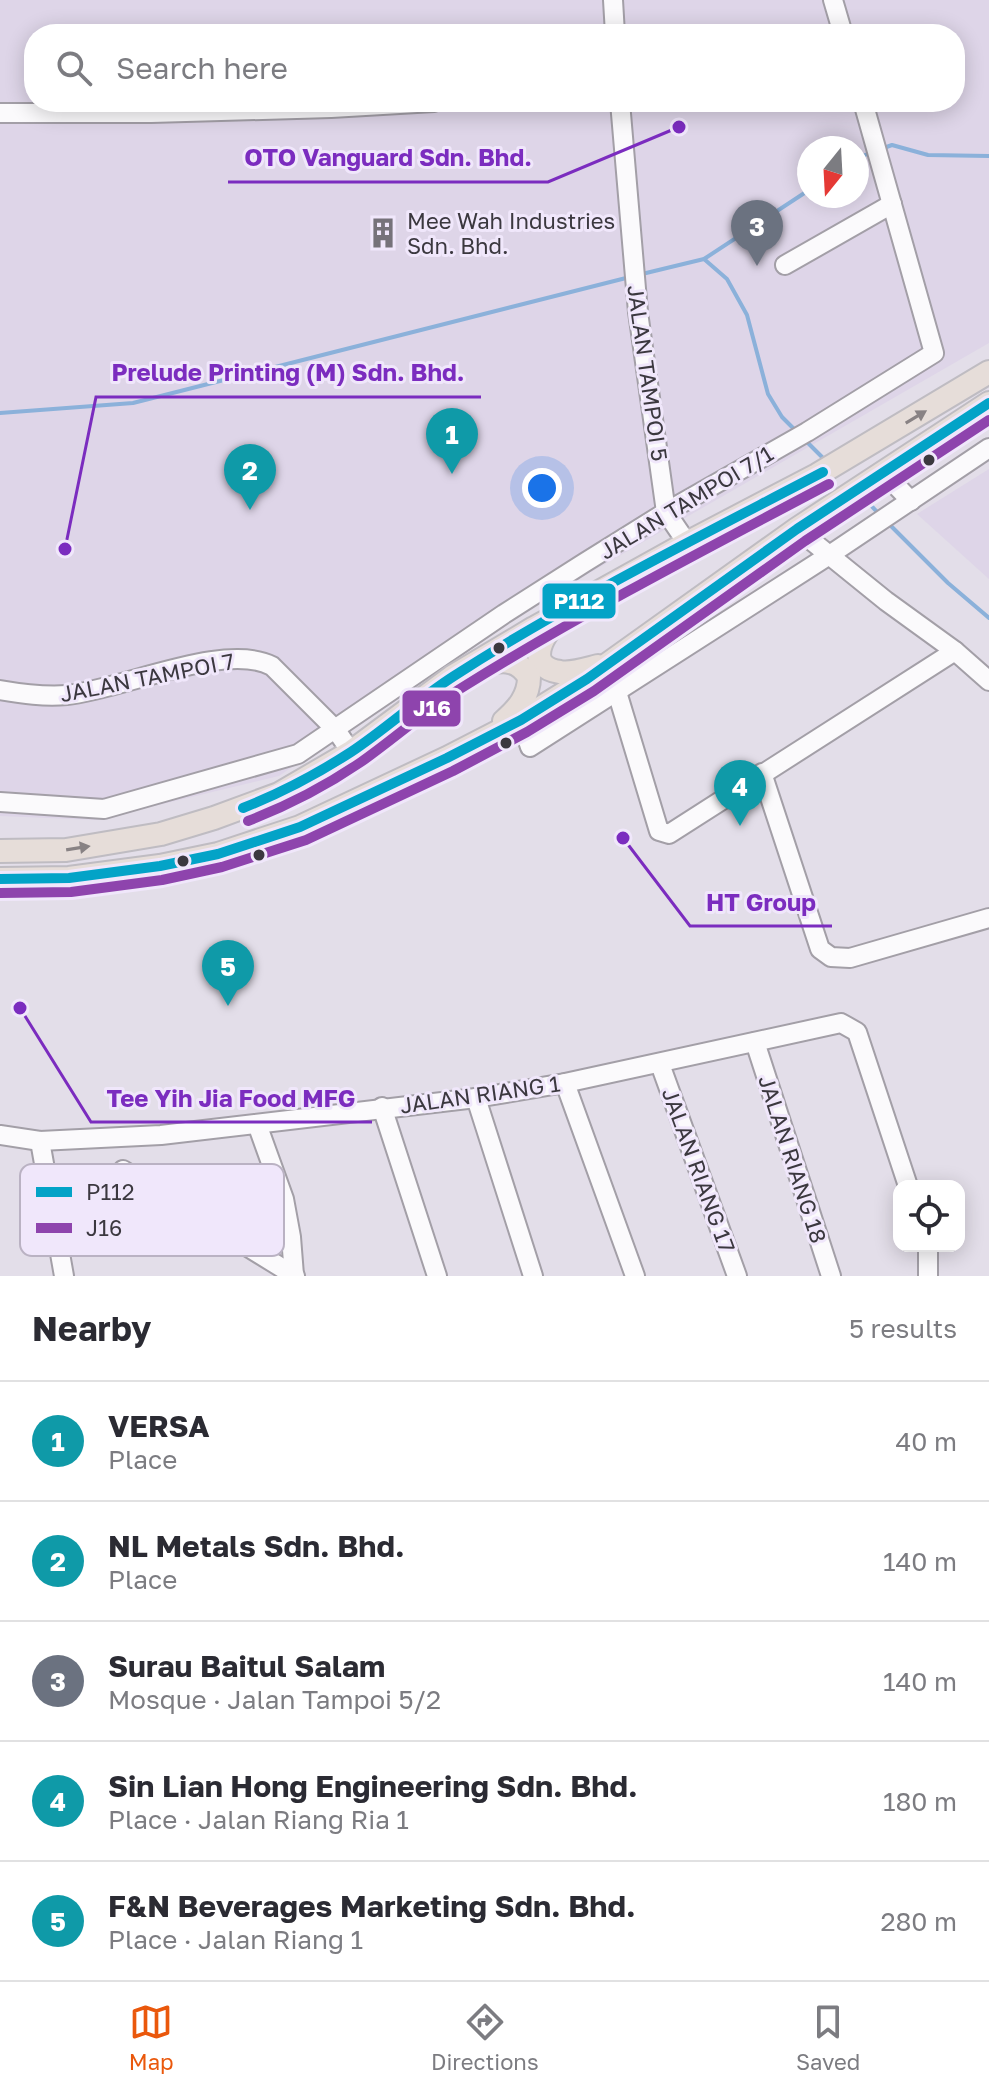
<!DOCTYPE html>
<html lang="en">
<head>
<meta charset="utf-8">
<style>
	:root { --surface:#fff; --page:#f2f2f3; --text:#2b2b33; --muted:#7c7c81; --line:#e1e1e2; --accent:#ea580c }
	body { margin:0; font-family:"Golos Text",sans-serif; background:var(--page); color:var(--text) }
	.controls { position:absolute; right:24px; bottom:24px; display:grid; overflow:hidden; border-radius:16px; box-shadow:0 4px 20px #0003 }
	.controls button { width:72px; height:72px; display:grid; place-items:center; padding:0; border:0; border-bottom:2px solid var(--line); background:var(--surface); color:var(--text); font:40px sans-serif }
	.compass { position:absolute; left:797px; top:136px; width:72px; height:72px; border-radius:50%; background:var(--surface); box-shadow:0 4px 20px #0003; rotate:198deg }
	.you { position:absolute; left:542px; top:488px; width:28px; height:28px; margin:-20px; border:6px solid #fff; border-radius:50%; background:#1a73e8; box-shadow:0 0 0 12px #1a73e833 }
	.badge { display:grid; place-items:center; width:52px; height:52px; border-radius:50%; background:var(--accent); color:#fff; font-size:26px; font-weight:700 }
	.pin { position:absolute; translate:-50% -66px; filter:drop-shadow(0 2px 4px #0008) }
	.pin::after { content:''; position:absolute; top:42px; width:28px; height:24px; background:inherit; clip-path:polygon(0 0,100% 0,50% 100%) }
	.list { margin:0; padding:0; list-style:none }
	h2 { display:flex; justify-content:space-between; align-items:center; height:104px; margin:0; padding:0 32px; font-size:34px }
	h2 small { font-size:26px; font-weight:400; color:var(--muted) }
	.list li { display:grid; grid-template-columns:52px 1fr auto; gap:24px; align-items:center; box-sizing:border-box; height:120px; padding:0 32px; border-top:2px solid var(--line) }
	.list b { display:block; font-size:30px; white-space:nowrap }
	.list p { margin:0; font-size:26px; white-space:nowrap; color:var(--muted) }
	.list em { font-size:26px; font-style:normal; color:var(--muted) }
	.icon { flex:none; width:44px; height:44px; fill:none; stroke:currentColor; stroke-width:2; stroke-linecap:round; stroke-linejoin:round }
	.map { position:relative; flex:none; width:989px; height:1276px; overflow:hidden }
	.search { position:absolute; background:var(--surface); box-shadow:0 4px 20px #0003; left:24px; right:24px; top:24px; height:88px; display:flex; align-items:center; gap:20px; box-sizing:border-box; padding:0 28px; border-radius:32px; color:var(--muted); font-size:30px }
	.sheet { height:704px; background:var(--surface) }
	nav { display:flex; justify-content:space-around; align-items:center; box-sizing:border-box; height:112px; border-top:2px solid var(--line); background:var(--surface); font-size:22px; color:var(--muted) }
	nav a { display:grid; justify-items:center; gap:4px }
	nav .on { color:var(--accent) }
	.map>svg:first-child { display:block }
	.built { fill:#ded5e8; fill-rule:evenodd }
	.lines { fill:none; stroke-linecap:round; stroke-linejoin:round }
	.stream { stroke:#8bb1da; stroke-width:4 }
	.minor-casing { stroke:#a39fa7; stroke-width:22 }
	.major-casing { stroke:#bfbcc2; stroke-width:26 }
	.minor { stroke:#fbfafc; stroke-width:18 }
	.major { stroke:#e6ddd9; stroke-width:22 }
	.bus-1-casing { stroke:#f0e7fb; stroke-width:16 }
	.bus-2-casing { stroke:#f0e7fb; stroke-width:16 }
	.bus-1 { stroke:#03a3c7; stroke-width:10 }
	.bus-2 { stroke:#8e44ad; stroke-width:10 }
	.oneway { fill:#888284 }
	.bus-dot { fill:#3b383f; stroke:#f0e7fb; stroke-width:3 }
	.labels { text-anchor:middle; dominant-baseline:central; stroke-width:6; stroke-linejoin:round; paint-order:stroke }
	.poi-label { font-size:22px; fill:#3b383f; stroke:#f0e7fb; text-anchor:start }
	.street-label { font-size:22px; fill:#3b383f; stroke:#f0e7fb }
	.key { fill:#f0e7fb; stroke:#bab2c3; stroke-width:2 }
	.key-label { font-size:22px; fill:#3b383f }
	.leader { fill:none; stroke:#7b2cbf; stroke-width:3 }
	.callout-dot { fill:#7b2cbf; stroke:#f0e7fb; stroke-width:3 }
	.callout-label { font-size:24px; text-anchor:middle; font-weight:bold; fill:#7b2cbf; stroke:#f0e7fb; stroke-width:6; stroke-linejoin:round; paint-order:stroke }
	.line-badge { stroke:#f0e7fb; stroke-width:3 }
	.badge-label { font-size:22px; text-anchor:middle; font-weight:bold; fill:#fff }
</style>
</head>
<body>
<div class="map">
<svg width="989" height="1276" viewBox="0 0 989 1276">
	<rect width="100%" height="100%" fill="#e3dee9"/>
	<!-- built -->
	<g class="built">
		<path d="M0,0H989V343L572,583L434,670L279,776L96,820L0,816ZM34,34H955V102H34ZM809,148H857V196H809Z"/>
		<polygon points="989,469 989,579 917,514"/>
	</g>
	<g class="lines">
		<!-- stream -->
		<g class="stream">
			<polyline points="881,149 892,145 928,155 989,156"/>
			<polyline points="857,158 873,152"/>
			<polyline points="704,259 727,279 747,315 768,394 782,417 798,433"/>
			<polyline points="642,274 704,259 809,190"/>
			<polyline points="0,413 133,403 630,277"/>
			<polyline points="804,439 826,461"/>
			<polyline points="861,495 880,515"/>
			<polyline points="889,524 948,583 989,618"/>
		</g>
		<!-- minor casing -->
		<g class="minor-casing">
			<g id="minor">
				<polyline points="613,0 615,34"/>
				<polyline points="833,0 843,34"/>
				<polyline points="620,102 638,312 666,512 687,543"/>
				<polyline points="0,113 151,113 331,108 434,102"/>
				<polyline points="785,265 892,204"/>
				<polyline points="883,472 911,501"/>
				<polyline points="797,529 886,601 955,651 989,681"/>
				<path d="M0,690C23,694 44,697 67,695C121,690 225,641 272,666L336,730L351,752"/>
				<polyline points="617,692 659,831 669,834 955,651"/>
				<polyline points="521,720 530,747 831,554 989,448"/>
				<polyline points="762,773 820,949 831,957 850,958 989,918"/>
				<polyline points="0,802 104,809 298,754 504,614 584,563 666,512 807,432 934,353 863,102"/>
				<polyline points="755,1042 831,1276"/>
				<polyline points="660,1064 737,1276"/>
				<polyline points="565,1083 635,1276"/>
				<polyline points="476,1098 533,1276"/>
				<polyline points="382,1107 437,1276"/>
				<polyline points="257,1124 284,1199 291,1237 294,1275"/>
				<polyline points="0,1135 40,1141 161,1135 476,1098 565,1083 841,1023 857,1032 908,1186"/>
				<polyline points="40,1141 64,1276"/>
				<polyline points="123,1170 295,1276"/>
				<polyline points="928,1246 928,1276"/>
			</g>
		</g>
		<!-- major casing -->
		<g class="major-casing">
			<g id="major">
				<path d="M558,620C542,635 524,667 560,672C572,674 586,669 598,666"/>
				<path d="M479,667C499,659 517,657 529,677C529,696 518,709 504,721"/>
				<polyline points="0,851 66,850 161,834 214,818 279,794 351,752 452,677 534,628 687,543 817,475 989,372"/>
				<polyline points="0,879 69,878 160,866 218,854 300,827 447,758 521,720 587,679 797,529 989,403"/>
			</g>
		</g>
		<!-- minor -->
		<use href="#minor" class="minor"/>
		<!-- major -->
		<use href="#major" class="major"/>
		<!-- bus-1 casing -->
		<g class="bus-1-casing">
			<g id="bus-1">
				<path d="M243,808C281,793 317,774 351,752C387,728 418,699 454,676C572,600 699,537 823,472"/>
				<polyline points="0,879 69,878 160,866 218,854 300,827 447,758 521,720 587,679 797,529 989,403"/>
			</g>
		</g>
		<!-- bus-2 casing -->
		<g class="bus-2-casing">
			<g id="bus-2">
				<path d="M248,821C287,806 326,786 361,762C395,738 427,709 463,687C582,613 706,549 829,484"/>
				<polyline points="0,893 71,892 162,880 222,867 306,840 453,771 527,732 594,691 805,541 989,420"/>
			</g>
		</g>
		<!-- bus-1 -->
		<use href="#bus-1" class="bus-1"/>
		<!-- bus-2 -->
		<use href="#bus-2" class="bus-2"/>
	</g>
	<!-- one-way arrows -->
	<defs><path id="oneway-solid" d="M-6-.8H1V-3.2L6.5 0L1 3.2V.8H-6Z" transform="scale(2)"/></defs>
	<g class="oneway">
		<use href="#oneway-solid" transform="translate(916 417) rotate(-31)"/>
		<use href="#oneway-solid" transform="translate(78 848) rotate(-9)"/>
	</g>
	<!-- icons -->
	<defs>
		<g id="building-bare" transform="scale(2.4)"><path d="M-4-6H4V6H1V3H-1V6H-4ZM-2.5-4.3h1.7v1.8h-1.7ZM.8-4.3h1.7v1.8H.8ZM-2.5-1h1.7V.8h-1.7ZM.8-1h1.7V.8H.8Z" fill="#76727a" stroke="#f0e7fb" stroke-width="2.5" paint-order="stroke"/></g>
	</defs>
	<g fill-rule="evenodd">
		<use href="#building-bare" x="383" y="233"/>
	</g>
	<!-- markers -->
	<g class="bus-dot">
		<circle cx="929" cy="460" r="7"/>
		<circle cx="499" cy="648" r="7"/>
		<circle cx="506" cy="743" r="7"/>
		<circle cx="259" cy="855" r="7"/>
		<circle cx="183" cy="861" r="7"/>
	</g>
	<g class="labels">
		<!-- poi labels -->
		<g class="poi-label">
			<text x="407" y="220">Mee Wah Industries<tspan x="407" dy="25">Sdn. Bhd.</tspan></text>
		</g>
		<!-- street labels -->
		<g class="street-label">
			<text transform="translate(648 373) rotate(82)">JALAN TAMPOI 5</text>
			<text transform="translate(686 502) rotate(-31)">JALAN TAMPOI 7/1</text>
			<text transform="translate(147 677) rotate(-11)">JALAN TAMPOI 7</text>
			<text transform="translate(480 1094) rotate(-8)">JALAN RIANG 1</text>
			<text transform="translate(793 1159) rotate(72)">JALAN RIANG 18</text>
			<text transform="translate(699 1170) rotate(70)">JALAN RIANG 17</text>
		</g>
	</g>
	<!-- legend -->
	<rect x="20" y="1164" width="264" height="92" rx="12" class="key"/>
	<rect x="36" y="1187" width="36" height="10" fill="#03a3c7"/>
	<rect x="36" y="1223" width="36" height="10" fill="#8e44ad"/>
	<g class="key-label">
		<text x="86" y="1200">P112</text>
		<text x="86" y="1236">J16</text>
	</g>
	<!-- callouts -->
	<path class="leader" d="M679 127L548 182H228M65 549L96 397H481M623 838L690 926H832M20 1008L91 1122H372"/>
	<g class="callout-dot">
		<circle cx="679" cy="127" r="8"/>
		<circle cx="65" cy="549" r="8"/>
		<circle cx="623" cy="838" r="8"/>
		<circle cx="20" cy="1008" r="8"/>
	</g>
	<g class="callout-label">
		<text x="388" y="166">OTO Vanguard Sdn. Bhd.</text>
		<text x="288" y="381">Prelude Printing (M) Sdn. Bhd.</text>
		<text x="761" y="911">HT Group</text>
		<text x="231" y="1107">Tee Yih Jia Food MFG</text>
	</g>
	<g class="line-badge">
		<rect x="541" y="582" width="76" height="38" rx="8" fill="#03a3c7"/>
		<rect x="401" y="689" width="61" height="39" rx="8" fill="#8e44ad"/>
	</g>
	<g class="badge-label">
		<text x="579" y="609">P112</text>
		<text x="432" y="716">J16</text>
	</g>
</svg>
<div class="controls">
<button><svg class="icon" aria-label="locate" viewBox="0 0 24 24"><circle cx="12" cy="12" r="6"/><path d="M12 2v4M12 18v4M2 12h4M18 12h4"/></svg></button>
</div>
<svg class="compass" viewBox="-18 -18 36 36"><path d="M0-13l5 13h-10z" fill="#e53935"/><path d="M0 13l5-13h-10z" fill="#7c7c81"/></svg>
<div class="you"></div>
<div class="pin badge" style="left:452px;top:474px;background:#0f9aa8">1</div>
<div class="pin badge" style="left:250px;top:510px;background:#0f9aa8">2</div>
<div class="pin badge" style="left:757px;top:266px;background:#6b7280">3</div>
<div class="pin badge" style="left:740px;top:826px;background:#0f9aa8">4</div>
<div class="pin badge" style="left:228px;top:1006px;background:#0f9aa8">5</div>
<div class="search"><svg class="icon" aria-label="search" viewBox="0 0 24 24"><circle cx="10" cy="10" r="6"/><path d="M15 15l6 6"/></svg>Search here</div>
</div>
<section class="sheet">
<h2>Nearby<small>5 results</small></h2>
<ul class="list">
<li><span class="badge" style="background:#0f9aa8">1</span><div><b>VERSA</b><p>Place</p></div><em>40 m</em></li>
<li><span class="badge" style="background:#0f9aa8">2</span><div><b>NL Metals Sdn. Bhd.</b><p>Place</p></div><em>140 m</em></li>
<li><span class="badge" style="background:#6b7280">3</span><div><b>Surau Baitul Salam</b><p>Mosque · Jalan Tampoi 5/2</p></div><em>140 m</em></li>
<li><span class="badge" style="background:#0f9aa8">4</span><div><b>Sin Lian Hong Engineering Sdn. Bhd.</b><p>Place · Jalan Riang Ria 1</p></div><em>180 m</em></li>
<li><span class="badge" style="background:#0f9aa8">5</span><div><b>F&amp;N Beverages Marketing Sdn. Bhd.</b><p>Place · Jalan Riang 1</p></div><em>280 m</em></li>
</ul>
</section>
<nav>
<a class="on"><svg class="icon" aria-label="map" viewBox="0 0 24 24"><path d="M3 6l6-2 6 2 6-2v14l-6 2-6-2-6 2zM9 4v14M15 6v14"/></svg>Map</a>
<a><svg class="icon" aria-label="directions" viewBox="0 0 24 24"><path d="M12 3l9 9-9 9-9-9zM9 14v-3h6M13 9l2 2-2 2"/></svg>Directions</a>
<a><svg class="icon" aria-label="saved" viewBox="0 0 24 24"><path d="M7 4h10v16l-5-4-5 4z"/></svg>Saved</a>
</nav>
</body>
</html>
